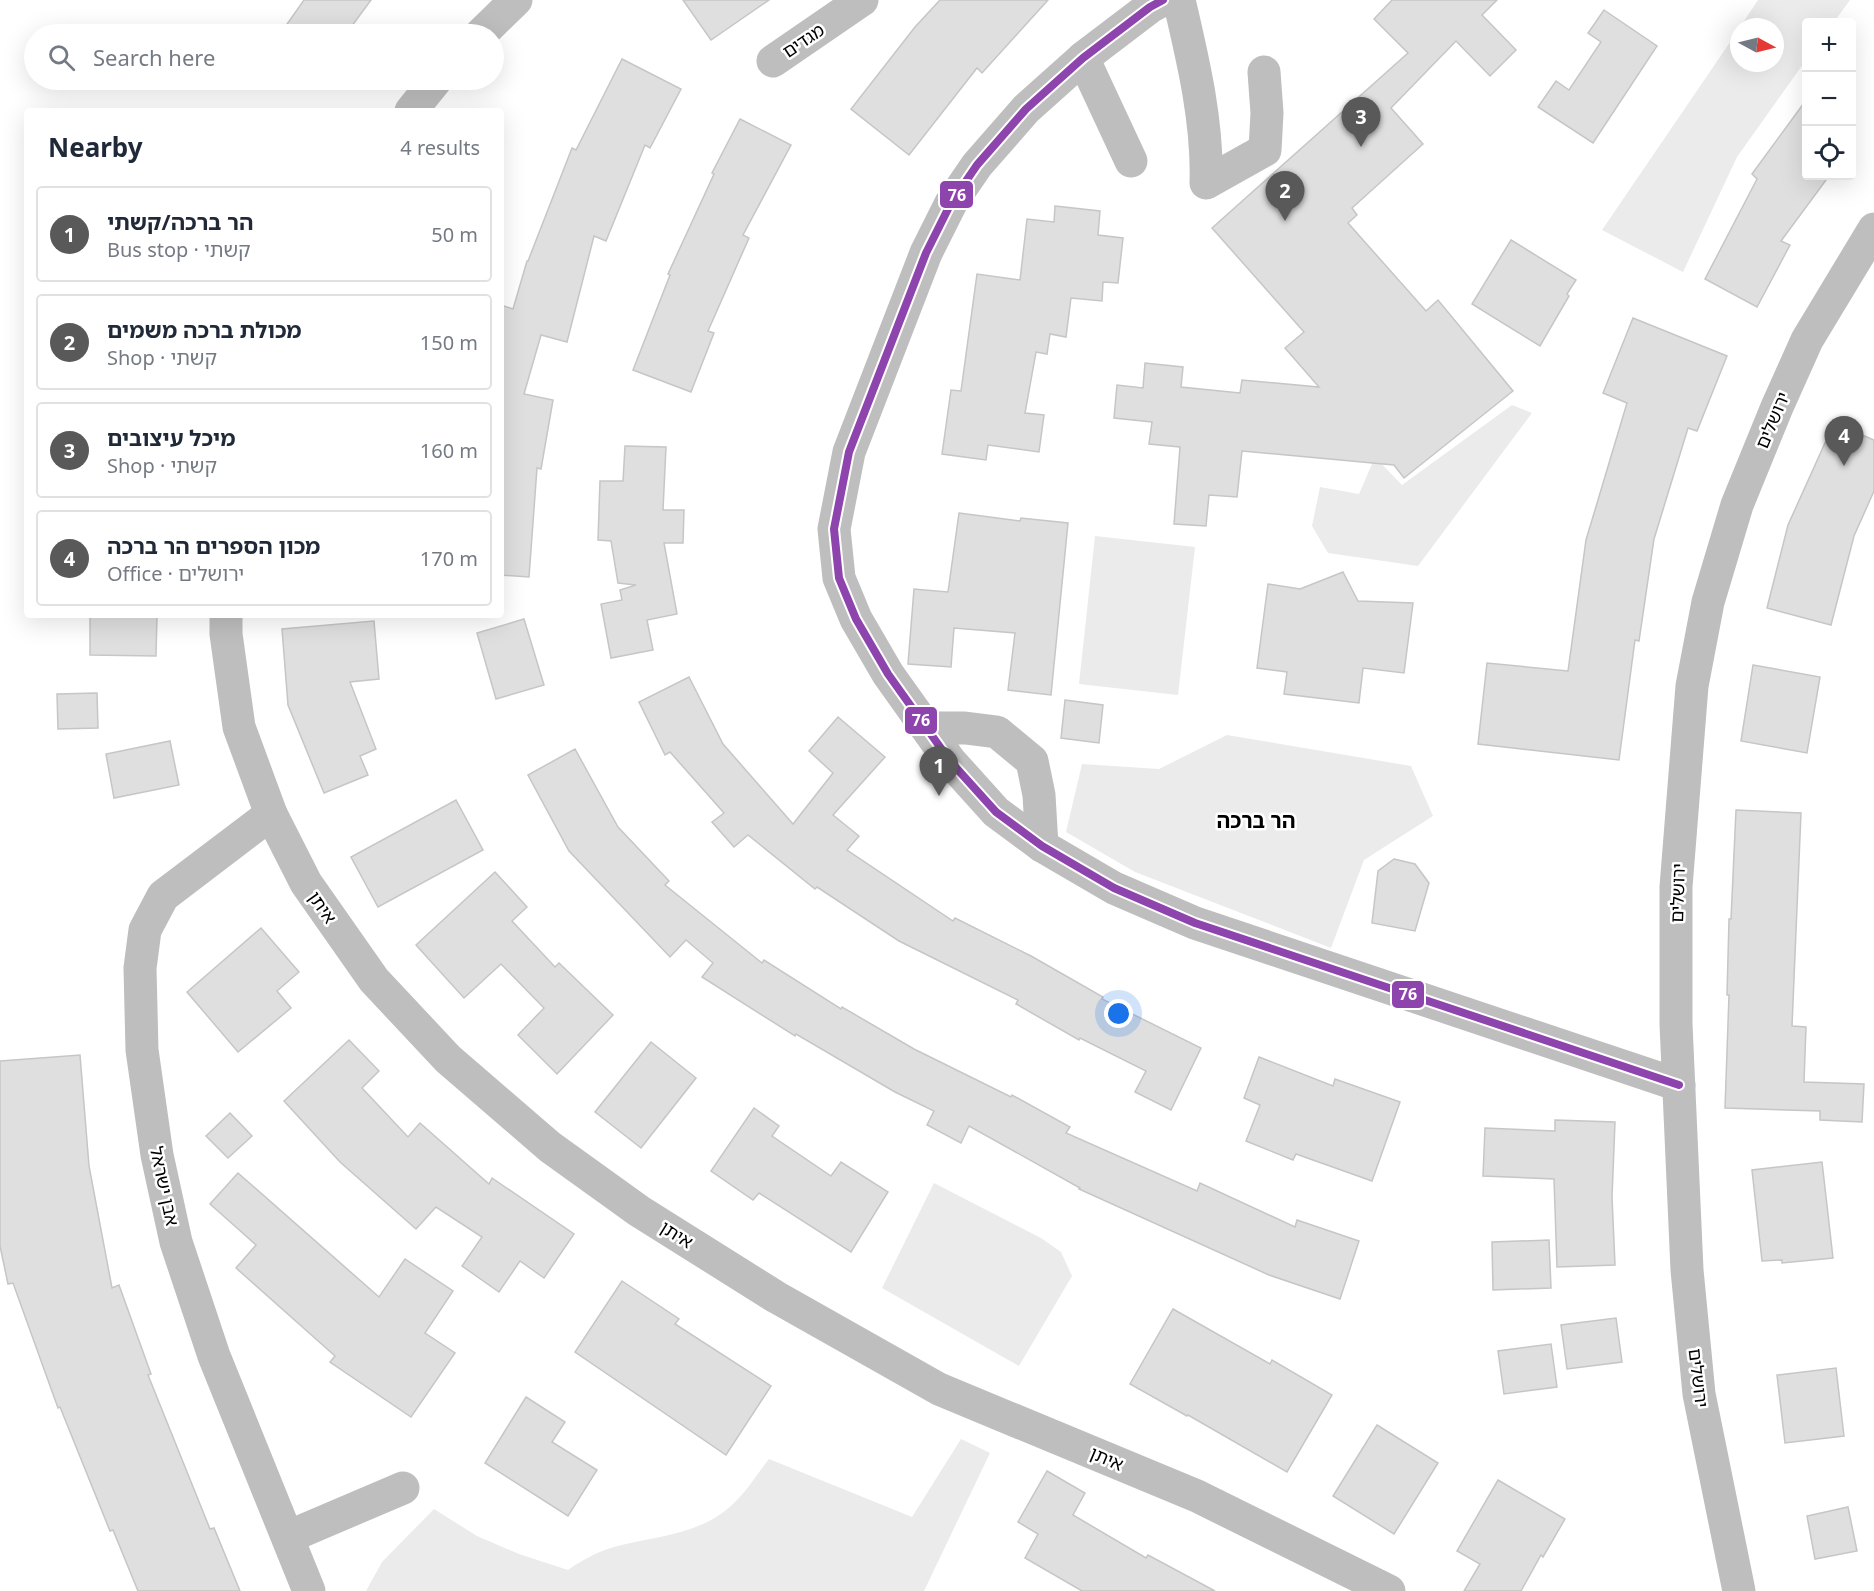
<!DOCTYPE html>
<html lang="en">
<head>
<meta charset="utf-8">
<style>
	:root { --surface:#fff; --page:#f6f6f7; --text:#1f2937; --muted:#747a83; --line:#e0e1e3; --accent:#595959 }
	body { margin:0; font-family:"Noto Sans","Noto Sans Hebrew",sans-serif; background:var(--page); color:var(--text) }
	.controls { position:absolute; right:18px; top:18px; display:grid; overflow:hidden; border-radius:6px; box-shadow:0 6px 24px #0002 }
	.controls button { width:54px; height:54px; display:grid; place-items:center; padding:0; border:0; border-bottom:2px solid var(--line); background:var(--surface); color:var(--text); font:30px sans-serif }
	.compass { position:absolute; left:1730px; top:18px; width:54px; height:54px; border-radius:50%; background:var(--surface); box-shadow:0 6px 24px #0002; rotate:97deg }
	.you { position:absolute; left:1119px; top:1014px; width:21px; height:21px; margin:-15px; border:4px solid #fff; border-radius:50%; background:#1a73e8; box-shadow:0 0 0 9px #1a73e833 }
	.badge { display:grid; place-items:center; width:39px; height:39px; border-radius:50%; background:var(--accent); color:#fff; font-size:20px; font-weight:700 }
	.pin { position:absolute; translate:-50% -50px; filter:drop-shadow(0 2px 3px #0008) }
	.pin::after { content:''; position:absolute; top:32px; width:21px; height:18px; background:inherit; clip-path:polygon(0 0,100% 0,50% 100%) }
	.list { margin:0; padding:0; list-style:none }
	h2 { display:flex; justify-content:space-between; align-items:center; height:78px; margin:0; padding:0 24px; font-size:26px }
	h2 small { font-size:20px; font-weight:400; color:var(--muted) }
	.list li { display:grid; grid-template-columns:39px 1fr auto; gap:18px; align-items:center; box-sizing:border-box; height:96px; margin:0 12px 12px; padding:0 12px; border:2px solid var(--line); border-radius:6px }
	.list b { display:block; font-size:22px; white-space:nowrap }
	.list p { margin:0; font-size:20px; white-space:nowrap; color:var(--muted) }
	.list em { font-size:20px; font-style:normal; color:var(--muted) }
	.icon { flex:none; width:33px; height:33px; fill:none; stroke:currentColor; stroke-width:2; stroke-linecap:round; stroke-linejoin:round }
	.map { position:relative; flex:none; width:1874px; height:1591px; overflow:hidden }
	.search { position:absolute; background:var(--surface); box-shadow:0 6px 24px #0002; left:24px; top:24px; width:480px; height:66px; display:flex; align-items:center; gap:15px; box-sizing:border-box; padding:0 21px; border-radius:33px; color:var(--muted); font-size:22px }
	.panel { position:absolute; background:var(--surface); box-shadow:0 6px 24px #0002; left:24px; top:108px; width:480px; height:510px; border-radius:6px }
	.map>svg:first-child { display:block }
	.green { fill:#ebebeb }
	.building { fill:#dfdfdf; stroke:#c6c6c6; stroke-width:1.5 }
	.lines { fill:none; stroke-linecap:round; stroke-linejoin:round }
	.minor { stroke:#bebebe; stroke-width:33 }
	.bus-1-casing { stroke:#fff; stroke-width:12 }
	.bus-1 { stroke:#8e44ad; stroke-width:8 }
	.labels { text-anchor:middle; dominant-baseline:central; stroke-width:5; stroke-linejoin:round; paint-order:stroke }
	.street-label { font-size:18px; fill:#000; stroke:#fff }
	.quarter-label { font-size:21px; font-weight:bold; fill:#000; stroke:#fff }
	.line-badge { stroke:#fff; stroke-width:2 }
	.badge-label { font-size:16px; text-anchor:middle; font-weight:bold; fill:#fff }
</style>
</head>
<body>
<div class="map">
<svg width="1874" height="1591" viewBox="0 0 1874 1591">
	<rect width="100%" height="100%" fill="#fff"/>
	<!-- green -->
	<g class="green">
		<polygon points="1758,0 1850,0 1834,22 1806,22 1806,60 1737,157 1683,272 1602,230 1739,29 1739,63 1775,63 1775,27 1740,27"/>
		<polygon points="1512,405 1532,413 1418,566 1328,553 1312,526 1320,487 1359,494 1375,457 1402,485"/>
		<polygon points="1095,536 1195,547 1178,695 1079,684"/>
		<polygon points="1227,735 1411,766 1433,816 1364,860 1331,948 1135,872 1066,832 1082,764 1159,769"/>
		<polygon points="934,1183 1041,1238 1061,1252 1072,1276 1019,1366 882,1288"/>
		<path d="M961,1439L990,1453L924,1591H366L382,1562L434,1509L477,1536L519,1554L568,1570C582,1560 597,1552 614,1547C655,1536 702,1535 734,1503C747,1491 758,1473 769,1459L912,1517Z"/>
	</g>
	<!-- building -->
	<g class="building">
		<polygon points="304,0 371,0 346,34 280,34"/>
		<polygon points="683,0 769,0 711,40"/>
		<polygon points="940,0 1048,0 982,73 977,68 909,155 851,109 915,27"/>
		<polygon points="1392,0 1497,0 1482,15 1516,50 1490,76 1456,41 1391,108 1423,144 1352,208 1357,215 1348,223 1426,311 1438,300 1513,391 1404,478 1394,465 1242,451 1237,497 1209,495 1206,526 1174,524 1180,447 1149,444 1152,422 1114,418 1117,385 1143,388 1145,363 1183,367 1181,387 1240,393 1242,380 1319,387 1285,348 1304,332 1212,228 1408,53 1374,19"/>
		<polygon points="1604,10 1657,46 1593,143 1538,107 1556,81 1569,90 1601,42 1588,33"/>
		<polygon points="622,59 681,89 650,148 645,145 606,241 594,236 567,342 541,335 524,394 553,400 541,469 537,468 529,577 501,575 501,305 513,309 527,261 528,261 572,148 576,150"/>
		<polygon points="1804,103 1806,105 1806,176 1829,176 1781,241 1790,245 1757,307 1705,279 1757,179 1752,174"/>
		<polygon points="740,119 791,145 743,235 749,238 708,331 714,333 691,392 633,370 670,275 668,274 714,174 712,173"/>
		<polygon points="1055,206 1100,211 1098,235 1123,238 1118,283 1103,282 1102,301 1071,298 1066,337 1050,334 1047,354 1036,352 1025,413 1044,415 1039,452 988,445 986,460 942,454 951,390 961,391 977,274 1020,280 1027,219 1054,222"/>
		<polygon points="1511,240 1576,280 1567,294 1569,296 1540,346 1472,304"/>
		<polygon points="1633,318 1727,356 1697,431 1688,428 1654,539 1639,641 1635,640 1619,760 1478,744 1487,663 1568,671 1586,540 1627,403 1603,393"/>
		<polygon points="1834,423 1874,440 1874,491 1854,536 1831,625 1767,608 1788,525"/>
		<polygon points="625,446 666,447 663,510 684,510 683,543 664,543 677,614 647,620 653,650 611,658 601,604 622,600 620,590 636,585 618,583 611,541 598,540 600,481 623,481"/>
		<polygon points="959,513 1020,521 1021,518 1068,523 1051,695 1008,690 1015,633 954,628 951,667 908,664 914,589 948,592"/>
		<polygon points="1343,572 1358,601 1413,603 1404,673 1363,668 1359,703 1284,694 1287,672 1257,668 1268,584 1300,589"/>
		<polygon points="90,615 157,615 156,656 90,655"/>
		<polygon points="524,619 544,685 496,699 477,633"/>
		<polygon points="374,621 379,679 350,682 376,749 360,756 368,775 324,793 288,705 282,629"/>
		<polygon points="1753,665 1820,677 1807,753 1741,741"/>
		<polygon points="689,677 723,744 793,824 833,773 809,751 838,717 885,757 833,815 859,836 847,850 953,921 955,918 1031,956 1103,997 1102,999 1201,1048 1171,1110 1135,1092 1146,1071 1080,1038 1079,1040 1016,1004 1018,1000 899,941 817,887 815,889 748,835 734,847 712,822 724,813 670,752 665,755 639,702"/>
		<polygon points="97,693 98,728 58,729 57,694"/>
		<polygon points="1065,700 1103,705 1099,743 1061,738"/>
		<polygon points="170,741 179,785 114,798 106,754"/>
		<polygon points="575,749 618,827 669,881 665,885 762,963 764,960 841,1009 842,1007 914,1049 1011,1097 1012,1095 1070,1127 1066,1133 1197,1191 1200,1183 1295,1227 1297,1220 1359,1241 1340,1299 1269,1275 1079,1189 1080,1188 969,1126 961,1143 927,1125 934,1111 895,1092 796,1034 795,1036 702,977 713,963 686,940 670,957 569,851 528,775"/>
		<polygon points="456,800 483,850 378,907 351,857"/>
		<polygon points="1736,810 1801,813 1792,1026 1806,1027 1804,1082 1864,1084 1862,1122 1820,1120 1820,1111 1725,1108 1729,995 1727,995 1729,919 1731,919"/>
		<polygon points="1394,859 1415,864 1429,883 1415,931 1372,923 1378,871"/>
		<polygon points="495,872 527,907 512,921 555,967 559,963 613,1015 557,1074 518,1035 544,1008 501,964 464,998 416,945"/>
		<polygon points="261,928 299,972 277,991 291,1008 238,1052 187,992"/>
		<polygon points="349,1040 379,1071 362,1088 408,1137 420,1123 489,1184 492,1178 574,1234 544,1278 520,1261 499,1292 462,1266 482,1237 436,1207 416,1229 340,1162 284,1101"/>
		<polygon points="651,1042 696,1078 641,1148 595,1112"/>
		<polygon points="80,1055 89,1166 112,1288 119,1285 151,1374 148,1375 210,1529 214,1528 240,1591 138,1591 113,1530 110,1531 60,1407 58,1408 13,1283 8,1284 0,1246 0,1061"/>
		<polygon points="1259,1057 1333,1086 1335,1079 1400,1102 1372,1181 1296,1154 1293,1160 1246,1141 1260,1105 1244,1098"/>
		<polygon points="754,1108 779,1126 772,1136 831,1176 841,1162 888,1192 851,1252 759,1193 753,1200 711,1171"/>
		<polygon points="230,1113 252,1136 228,1158 206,1136"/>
		<polygon points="1555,1120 1615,1122 1612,1197 1615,1265 1557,1267 1554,1179 1483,1176 1485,1128 1555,1131"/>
		<polygon points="1822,1162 1833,1258 1782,1263 1782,1260 1762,1261 1752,1170"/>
		<polygon points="238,1173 379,1297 405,1259 453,1291 425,1333 455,1353 411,1417 330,1362 335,1356 236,1268 256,1245 210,1204"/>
		<polygon points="1549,1240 1551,1288 1493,1290 1492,1242"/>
		<polygon points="622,1281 679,1319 675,1324 771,1386 726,1455 575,1352"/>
		<polygon points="1173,1309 1270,1364 1272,1360 1332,1395 1287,1472 1188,1415 1187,1416 1130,1384"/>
		<polygon points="1616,1318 1622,1362 1567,1369 1561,1325"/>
		<polygon points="1551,1344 1557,1387 1504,1394 1498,1351"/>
		<polygon points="1836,1368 1844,1436 1785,1443 1777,1375"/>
		<polygon points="526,1397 565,1422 552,1442 597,1470 568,1516 485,1463"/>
		<polygon points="1377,1425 1438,1463 1394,1534 1333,1496"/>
		<polygon points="1047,1471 1085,1493 1073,1515 1146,1558 1148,1555 1215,1591 1082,1591 1025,1558 1038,1534 1018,1522"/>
		<polygon points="1498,1480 1565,1519 1543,1557 1541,1555 1521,1591 1464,1591 1480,1564 1457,1551"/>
		<polygon points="1848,1507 1857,1551 1815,1559 1807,1516"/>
	</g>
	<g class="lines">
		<!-- minor -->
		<g class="minor">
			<polyline points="1163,0 1150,7 1083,58 1026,109 977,165 951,203 926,253 849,452 834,529 839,578 856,619 888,674 950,761 996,812 1042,846 1114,888 1195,923 1679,1085"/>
			<path d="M1179,0C1193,60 1208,122 1206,183L1265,150L1267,113L1264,72"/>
			<polyline points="481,34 516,0"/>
			<polyline points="1083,58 1131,161"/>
			<polyline points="773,61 862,0"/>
			<polyline points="411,111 436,80"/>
			<polyline points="226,615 226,634 239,727 271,814 306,883 374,980 448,1059 550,1147 639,1211 776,1297 939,1389 1197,1496 1389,1591"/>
			<polyline points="927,728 965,728 997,732 1032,761 1039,795 1042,846"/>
			<polyline points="271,814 163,896 145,930 140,968 142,1050 157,1155 176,1242 214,1356 309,1591"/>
			<polyline points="288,1537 403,1488"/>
			<polyline points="1739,1591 1699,1394 1687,1270 1676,1024 1676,887 1692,686 1708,602 1737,505 1777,407 1807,340 1874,229"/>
		</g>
		<!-- bus-1 casing -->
		<g class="bus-1-casing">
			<polyline id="bus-1" points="1163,0 1150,7 1083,58 1026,109 977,165 951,203 926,253 849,452 834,529 839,578 856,619 888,674 950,761 996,812 1042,846 1114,888 1195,923 1679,1085"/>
		</g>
		<!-- bus-1 -->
		<use href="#bus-1" class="bus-1"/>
	</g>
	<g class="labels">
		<!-- street labels -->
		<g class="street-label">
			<text transform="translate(803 40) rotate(-34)">מגדים</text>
			<text transform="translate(1772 420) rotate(-67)">ירושלים</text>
			<text transform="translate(1677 893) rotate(-88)">ירושלים</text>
			<text transform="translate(323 907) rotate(55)">איתן</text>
			<text transform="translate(165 1186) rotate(78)">אבן ישראל</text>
			<text transform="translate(677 1234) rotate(32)">איתן</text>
			<text transform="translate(1699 1378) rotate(83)">ירושלים</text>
			<text transform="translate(1107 1458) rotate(23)">איתן</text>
		</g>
		<!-- quarter labels -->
		<g class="quarter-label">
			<text x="1256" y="820">הר ברכה</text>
		</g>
	</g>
	<g class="line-badge">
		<rect x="939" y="180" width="35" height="29" rx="6" fill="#8e44ad"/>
		<rect x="904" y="706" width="34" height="29" rx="6" fill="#8e44ad"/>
		<rect x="1391" y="980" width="34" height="29" rx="6" fill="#8e44ad"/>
	</g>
	<g class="badge-label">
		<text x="957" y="201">76</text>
		<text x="921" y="726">76</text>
		<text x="1408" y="1000">76</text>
	</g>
</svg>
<div class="controls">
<button>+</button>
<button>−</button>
<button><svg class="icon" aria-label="locate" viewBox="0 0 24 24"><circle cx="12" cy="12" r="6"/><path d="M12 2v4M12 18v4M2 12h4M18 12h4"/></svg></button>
</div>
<svg class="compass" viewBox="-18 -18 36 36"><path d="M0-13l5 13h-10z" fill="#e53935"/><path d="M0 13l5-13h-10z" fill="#747a83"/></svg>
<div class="you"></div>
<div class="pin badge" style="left:939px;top:796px">1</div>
<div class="pin badge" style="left:1285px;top:221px">2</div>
<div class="pin badge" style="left:1361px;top:147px">3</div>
<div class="pin badge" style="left:1844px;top:466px">4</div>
<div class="search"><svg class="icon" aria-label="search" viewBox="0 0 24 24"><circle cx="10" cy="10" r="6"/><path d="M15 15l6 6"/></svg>Search here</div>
<section class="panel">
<h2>Nearby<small>4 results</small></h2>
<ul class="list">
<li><span class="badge">1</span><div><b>הר ברכה/קשתי</b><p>Bus stop · קשתי</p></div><em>50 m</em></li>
<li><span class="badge">2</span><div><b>מכולת ברכה משמים</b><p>Shop · קשתי</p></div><em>150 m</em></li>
<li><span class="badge">3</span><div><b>מיכל עיצובים</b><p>Shop · קשתי</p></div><em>160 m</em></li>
<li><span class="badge">4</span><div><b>מכון הספרים הר ברכה</b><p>Office · ירושלים</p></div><em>170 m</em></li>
</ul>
</section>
</div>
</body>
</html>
